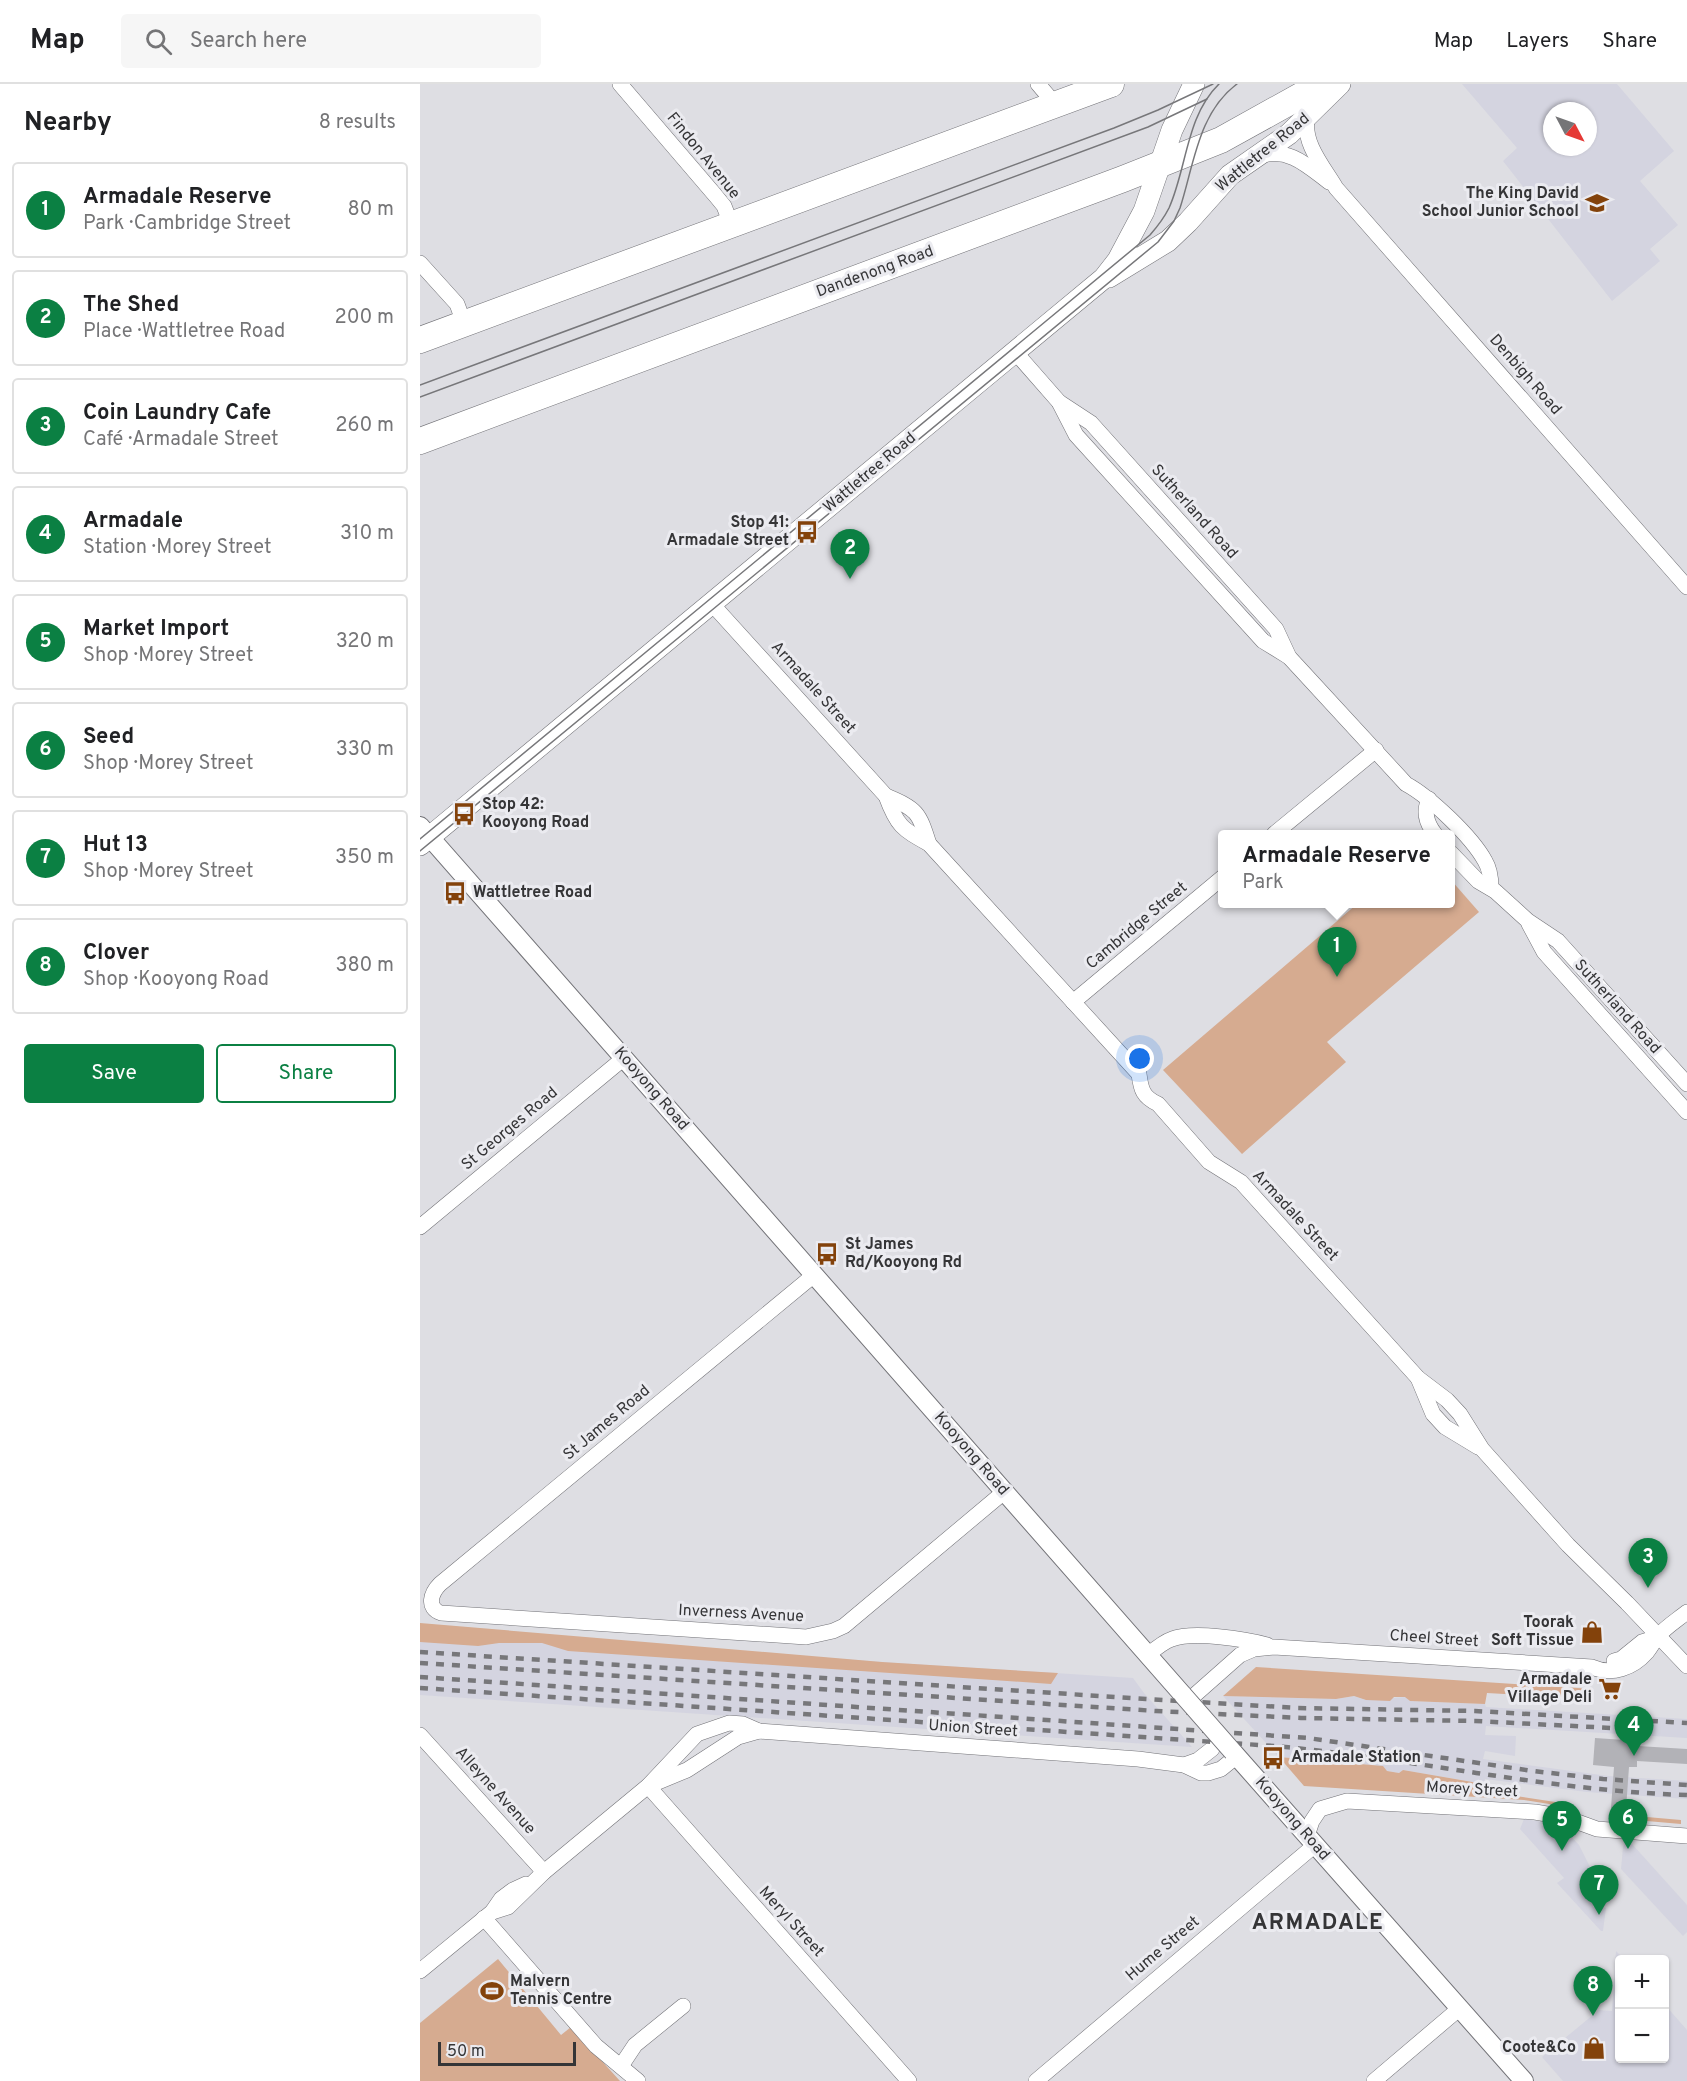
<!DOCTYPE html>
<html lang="en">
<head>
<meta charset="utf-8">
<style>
	:root { --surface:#fff; --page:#f6f6f6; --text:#202124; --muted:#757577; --line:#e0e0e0; --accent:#0b8043 }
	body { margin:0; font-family:Overpass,sans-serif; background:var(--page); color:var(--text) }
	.controls { position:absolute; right:18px; bottom:18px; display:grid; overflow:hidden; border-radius:6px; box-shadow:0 2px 4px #0004 }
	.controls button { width:54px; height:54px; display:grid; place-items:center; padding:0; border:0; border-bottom:2px solid var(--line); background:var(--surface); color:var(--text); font:30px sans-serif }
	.compass { position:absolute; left:1123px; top:18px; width:54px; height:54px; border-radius:50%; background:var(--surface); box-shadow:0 2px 4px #0004; rotate:131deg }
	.scale { position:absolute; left:18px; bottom:15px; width:138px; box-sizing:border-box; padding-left:6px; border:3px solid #353537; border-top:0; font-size:16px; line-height:21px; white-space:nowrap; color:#353537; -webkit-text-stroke:4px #ebebf0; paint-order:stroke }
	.you { position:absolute; left:720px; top:975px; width:21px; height:21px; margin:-15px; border:4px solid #fff; border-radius:50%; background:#1a73e8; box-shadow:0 0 0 9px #1a73e833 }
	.badge { display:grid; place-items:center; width:39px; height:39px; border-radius:50%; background:var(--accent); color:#fff; font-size:20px; font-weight:700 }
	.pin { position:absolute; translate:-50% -50px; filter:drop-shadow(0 2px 3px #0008) }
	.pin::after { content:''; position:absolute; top:32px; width:21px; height:18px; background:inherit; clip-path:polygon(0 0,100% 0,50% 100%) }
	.popup { position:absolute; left:798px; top:746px; width:237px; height:78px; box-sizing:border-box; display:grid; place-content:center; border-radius:6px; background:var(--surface); filter:drop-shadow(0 2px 4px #0005); font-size:20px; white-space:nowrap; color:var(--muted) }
	.popup b { font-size:22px; color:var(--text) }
	.popup::after { content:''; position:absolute; left:50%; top:100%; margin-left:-12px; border:12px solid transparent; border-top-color:var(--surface) }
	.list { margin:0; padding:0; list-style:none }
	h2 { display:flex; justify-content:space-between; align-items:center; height:78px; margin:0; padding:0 24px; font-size:26px }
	h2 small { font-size:20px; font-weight:400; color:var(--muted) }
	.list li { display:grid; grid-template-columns:39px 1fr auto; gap:18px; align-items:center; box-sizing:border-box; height:96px; margin:0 12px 12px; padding:0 12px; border:2px solid var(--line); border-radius:6px }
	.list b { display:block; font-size:22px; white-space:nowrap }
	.list p { margin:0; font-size:20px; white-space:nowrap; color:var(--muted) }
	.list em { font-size:20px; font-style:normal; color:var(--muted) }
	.actions { display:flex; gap:12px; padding:18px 24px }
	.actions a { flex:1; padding:14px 0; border:2px solid var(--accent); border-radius:6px; text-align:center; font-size:21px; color:var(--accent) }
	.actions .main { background:var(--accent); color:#fff }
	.icon { flex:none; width:33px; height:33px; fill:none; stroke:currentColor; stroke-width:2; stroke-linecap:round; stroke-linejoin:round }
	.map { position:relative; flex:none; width:1267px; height:1997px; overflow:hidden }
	header { display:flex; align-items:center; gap:36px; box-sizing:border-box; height:84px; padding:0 30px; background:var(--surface); border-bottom:2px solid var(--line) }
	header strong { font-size:28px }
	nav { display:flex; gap:33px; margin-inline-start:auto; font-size:21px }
	.search { width:420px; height:54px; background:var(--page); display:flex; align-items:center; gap:15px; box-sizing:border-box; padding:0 21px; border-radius:6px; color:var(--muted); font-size:22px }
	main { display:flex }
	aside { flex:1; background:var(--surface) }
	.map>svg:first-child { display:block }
	.built { fill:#d4d4e0; fill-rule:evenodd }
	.green { fill:#d6ab90 }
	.building { fill:#b2b2b7 }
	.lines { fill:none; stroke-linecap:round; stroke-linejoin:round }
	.minor-casing { stroke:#727277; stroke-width:16 }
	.tertiary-casing { stroke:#727277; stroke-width:20 }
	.secondary-casing { stroke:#727277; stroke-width:22 }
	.trunk-casing { stroke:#727277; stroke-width:27 }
	.minor { stroke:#fff; stroke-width:15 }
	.tertiary { stroke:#fff; stroke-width:18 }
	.secondary { stroke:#fff; stroke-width:21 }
	.trunk { stroke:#fff; stroke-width:26 }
	.tram { stroke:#77777a; stroke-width:1.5 }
	.rail { stroke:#77777a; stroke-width:4.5; stroke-dasharray:8 8; stroke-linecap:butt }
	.tertiary-bridge-casing { stroke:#727277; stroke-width:20; stroke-linecap:butt }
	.tertiary-bridge { stroke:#fff; stroke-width:18 }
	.labels { text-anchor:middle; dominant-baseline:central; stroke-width:6; stroke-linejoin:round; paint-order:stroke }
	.street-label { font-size:16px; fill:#353537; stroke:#ebebf0 }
	.poi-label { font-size:16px; font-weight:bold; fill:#353537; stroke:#ebebf0; text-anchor:end }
	.district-label { font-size:22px; font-weight:bold; letter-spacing:1.5px; fill:#353537; stroke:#ebebf0 }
</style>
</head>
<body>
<header>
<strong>Map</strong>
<div class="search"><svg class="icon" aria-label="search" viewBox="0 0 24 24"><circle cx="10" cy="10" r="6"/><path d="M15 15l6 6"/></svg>Search here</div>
<nav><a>Map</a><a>Layers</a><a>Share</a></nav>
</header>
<main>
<aside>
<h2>Nearby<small>8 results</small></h2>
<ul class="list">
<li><span class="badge">1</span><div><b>Armadale Reserve</b><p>Park · Cambridge Street</p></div><em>80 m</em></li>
<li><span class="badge">2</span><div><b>The Shed</b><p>Place · Wattletree Road</p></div><em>200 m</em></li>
<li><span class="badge">3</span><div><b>Coin Laundry Cafe</b><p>Café · Armadale Street</p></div><em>260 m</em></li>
<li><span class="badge">4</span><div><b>Armadale</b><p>Station · Morey Street</p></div><em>310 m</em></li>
<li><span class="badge">5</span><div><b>Market Import</b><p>Shop · Morey Street</p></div><em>320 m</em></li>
<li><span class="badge">6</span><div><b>Seed</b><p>Shop · Morey Street</p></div><em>330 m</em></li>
<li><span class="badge">7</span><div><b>Hut 13</b><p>Shop · Morey Street</p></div><em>350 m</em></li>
<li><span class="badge">8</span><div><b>Clover</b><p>Shop · Kooyong Road</p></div><em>380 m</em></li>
</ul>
<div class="actions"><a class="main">Save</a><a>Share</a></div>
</aside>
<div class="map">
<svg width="1267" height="1997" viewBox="0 0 1267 1997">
	<rect width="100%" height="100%" fill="#dedee3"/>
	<!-- built -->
	<g class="built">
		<path d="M1042,0H1197L1254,67L1220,97L1258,141L1230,165L1240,177L1192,217L1083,77L1097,64ZM1132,27H1168V63H1132Z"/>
		<polygon points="0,1544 462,1578 713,1594 724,1609 772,1663 0,1611"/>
		<polygon points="803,1612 916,1615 934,1612 946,1616 986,1613 990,1617 1065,1620 1066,1623 1267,1635 1267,1654 1066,1642 1065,1651 1096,1652 1095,1672 1065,1667 1063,1675 1188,1692 1267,1697 1267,1715 1167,1708 1065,1695 1064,1700 983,1686 979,1689 967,1687 963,1682 859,1673"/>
		<polygon points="1104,1735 1124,1738 1121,1741 1149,1750 1159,1761 1171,1785 1174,1799 1173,1823 1186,1824 1183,1847 1181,1847 1137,1799 1144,1794 1100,1745"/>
		<polygon points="1205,1760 1212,1760 1267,1821 1267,1848 1263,1852 1201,1785 1203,1763"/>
		<polygon points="1196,1867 1204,1875 1200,1876 1200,1974 1244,1974 1245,1921 1267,1946 1267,1997 1143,1997 1122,1973 1179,1926 1192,1927"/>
	</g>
	<!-- green -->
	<g class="green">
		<polygon points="1031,796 1059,828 907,958 926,978 822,1070 743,986 937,820 1031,820"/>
		<polygon points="0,1539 462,1578 638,1589 631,1600 148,1567 122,1559 79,1559 58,1562 0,1558"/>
		<polygon points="836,1583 1173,1605 1173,1615 1067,1609 1065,1620 990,1617 985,1613 974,1613 970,1617 946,1616 934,1612 916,1615 803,1612"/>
		<polygon points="859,1673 963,1682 967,1687 979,1689 983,1686 1064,1700 1063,1707 1142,1719 1142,1722 1104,1716 884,1702"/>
		<polygon points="1204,1731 1261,1736 1261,1740 1204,1735"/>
		<polygon points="78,1875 141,1951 151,1943 200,1997 0,1997 0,1939"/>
	</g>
	<!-- building -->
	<polygon class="building" points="1175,1654 1219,1657 1218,1662 1267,1665 1267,1680 1217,1677 1217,1683 1209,1683 1206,1725 1191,1724 1194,1683 1173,1681"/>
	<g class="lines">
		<!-- minor casing -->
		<g class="minor-casing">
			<g id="minor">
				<polyline points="200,0 295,111 304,122 311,140"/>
				<polyline points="618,0 635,20"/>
				<path d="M887,34C883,60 903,82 916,104L1267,503"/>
				<path d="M840,72C868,62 889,83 909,98"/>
				<polyline points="0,179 37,220 44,239"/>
				<polyline points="596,269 639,318 656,351 843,557 869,573"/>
				<path d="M639,318L671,339L856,545L869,573L881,586L986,700C1010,713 1052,753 1065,777C1070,785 1071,795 1071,804"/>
				<path d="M292,520L466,712C477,742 482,745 509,760L719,990C721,1006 723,1013 738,1020L789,1078L821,1098L998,1294L1027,1316L1040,1330L1062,1365L1148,1461L1207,1519L1267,1582"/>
				<path d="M466,712C497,725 499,728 509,760"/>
				<path d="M1009,715C1003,728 1007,740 1015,750"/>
				<polyline points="854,750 956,666"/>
				<polyline points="1031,769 1058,797 1075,807 1108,837 1138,857 1267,1000"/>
				<polyline points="1109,840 1124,868 1267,1028"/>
				<polyline points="653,918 803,793"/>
				<polyline points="0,1143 204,974"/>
				<path d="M394,1191L20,1500C11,1509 6,1524 21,1529L386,1553L413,1547L424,1542L584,1408"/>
				<polyline points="998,1294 1013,1330 1025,1343 1058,1363"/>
				<path d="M728,1571C735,1565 743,1558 752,1555C773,1547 825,1555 847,1561"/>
				<polyline points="1194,1577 1201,1575 1222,1558 1238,1553"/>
				<path d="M768,1617L820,1571L834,1565L854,1563L1172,1583C1192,1592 1213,1584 1227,1568C1231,1563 1234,1557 1238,1552C1246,1543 1257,1536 1267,1528"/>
				<polyline points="0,1651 124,1788"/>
				<polyline points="764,1681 778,1676 792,1665"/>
				<polyline points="233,1700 267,1686 318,1653 339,1647"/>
				<polyline points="228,1702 489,1997"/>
				<polyline points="887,1752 892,1737 900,1725 927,1717 1115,1728 1144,1733 1177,1745 1267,1752"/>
				<polyline points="72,1828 88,1823 124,1788 228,1702 277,1650 309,1639 323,1640 339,1647 718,1675 764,1681 781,1689 788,1689 801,1685 817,1672"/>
				<polyline points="64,1834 176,1962 218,1997"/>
				<polyline points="0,1887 72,1828 81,1815 93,1806 106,1800"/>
				<polyline points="201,1982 215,1961 263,1922"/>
				<polyline points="616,1997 895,1761"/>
				<polyline points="954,1997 1040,1924"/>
			</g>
		</g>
		<!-- tertiary casing -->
		<g class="tertiary-casing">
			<g id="tertiary">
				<polyline points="0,742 763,1611"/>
				<polyline points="813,1668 1104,1997"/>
			</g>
		</g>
		<!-- secondary casing -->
		<g class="secondary-casing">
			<g id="secondary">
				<polyline points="689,193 748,157 768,138 810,91 869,50 920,0"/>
				<polyline points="0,761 684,194 698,176 724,127 752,46 774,0"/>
			</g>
		</g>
		<!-- trunk casing -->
		<g class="trunk-casing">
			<g id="trunk">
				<polyline points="0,256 691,0"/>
				<polyline points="0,357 703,95 801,56 902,0"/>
			</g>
		</g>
		<!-- minor -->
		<use href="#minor" class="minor"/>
		<!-- tertiary -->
		<use href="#tertiary" class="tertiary"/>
		<!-- secondary -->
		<use href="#secondary" class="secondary"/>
		<!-- trunk -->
		<use href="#trunk" class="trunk"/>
		<!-- tram -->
		<g class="tram">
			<polyline points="0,301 694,44 738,26 793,0"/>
			<polyline points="0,313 728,43 787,15"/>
			<path d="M0,755L730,151C737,143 744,134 749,124C767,84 766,32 799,0"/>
			<path d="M0,767L738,158L754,137L760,124C774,81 778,29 817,0"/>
		</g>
		<!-- rail -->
		<g class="rail">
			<polyline points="0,1568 726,1615 878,1624 1055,1627 1267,1639"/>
			<polyline points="0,1579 736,1627 881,1634 1055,1637 1231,1646"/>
			<polyline points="0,1593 888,1654 1113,1687 1183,1695 1267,1701"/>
			<path d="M0,1604L854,1662C992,1674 1128,1707 1267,1711"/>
		</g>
		<!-- tertiary-bridge casing -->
		<g class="tertiary-bridge-casing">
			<polyline id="tertiary-bridge" points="763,1611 813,1668"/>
		</g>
		<!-- tertiary-bridge -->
		<use href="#tertiary-bridge" class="tertiary-bridge"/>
	</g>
	<!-- icons -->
	<defs>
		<g id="school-bare" transform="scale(1.8)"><path d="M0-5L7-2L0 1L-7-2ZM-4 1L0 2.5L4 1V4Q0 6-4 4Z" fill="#83420b" stroke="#ebebf0" stroke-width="2.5" paint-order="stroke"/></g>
		<g id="bus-bare" transform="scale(1.8)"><path d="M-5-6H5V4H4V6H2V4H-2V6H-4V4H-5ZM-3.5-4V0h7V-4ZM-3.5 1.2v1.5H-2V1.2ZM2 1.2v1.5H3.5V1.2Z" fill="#83420b" stroke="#ebebf0" stroke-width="2.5" paint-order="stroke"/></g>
		<g id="shop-bare" transform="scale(1.8)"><path d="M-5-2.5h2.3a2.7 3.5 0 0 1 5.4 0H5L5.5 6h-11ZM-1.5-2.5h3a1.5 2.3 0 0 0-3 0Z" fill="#83420b" stroke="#ebebf0" stroke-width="2.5" paint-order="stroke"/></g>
		<g id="supermarket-bare" transform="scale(1.8)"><path d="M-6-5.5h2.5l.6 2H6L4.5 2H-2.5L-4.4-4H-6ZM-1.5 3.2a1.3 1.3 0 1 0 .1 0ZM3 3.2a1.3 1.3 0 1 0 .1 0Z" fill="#83420b" stroke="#ebebf0" stroke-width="2.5" paint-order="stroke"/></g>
		<g id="stadium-bare" transform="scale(1.8)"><path d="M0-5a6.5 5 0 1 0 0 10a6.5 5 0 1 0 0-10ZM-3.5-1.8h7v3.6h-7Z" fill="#83420b" stroke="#ebebf0" stroke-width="2.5" paint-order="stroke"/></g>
	</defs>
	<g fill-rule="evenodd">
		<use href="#school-bare" x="1177" y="119"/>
		<use href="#bus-bare" x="387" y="448"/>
		<use href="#bus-bare" x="44" y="730"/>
		<use href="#bus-bare" x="35" y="809"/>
		<use href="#bus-bare" x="407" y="1170"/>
		<use href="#shop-bare" x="1172" y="1548"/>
		<use href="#supermarket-bare" x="1190" y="1605"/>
		<use href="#bus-bare" x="853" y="1674"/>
		<use href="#stadium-bare" x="72" y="1907"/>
		<use href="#shop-bare" x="1174" y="1964"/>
	</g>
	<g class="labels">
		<!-- street labels -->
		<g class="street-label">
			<text transform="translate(843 69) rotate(-39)">Wattletree Road</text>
			<text transform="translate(283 72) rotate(51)">Findon Avenue</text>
			<text transform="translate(455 188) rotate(-20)">Dandenong Road</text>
			<text transform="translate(1105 291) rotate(49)">Denbigh Road</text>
			<text transform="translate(450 389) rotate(-40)">Wattletree Road</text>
			<text transform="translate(774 428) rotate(48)">Sutherland Road</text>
			<text transform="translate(393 604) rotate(48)">Armadale Street</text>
			<text transform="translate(717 842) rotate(-40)">Cambridge Street</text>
			<text transform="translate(1197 923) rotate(48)">Sutherland Road</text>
			<text transform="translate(231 1005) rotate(49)">Kooyong Road</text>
			<text transform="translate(90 1045) rotate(-40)">St Georges Road</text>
			<text transform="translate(875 1132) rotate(47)">Armadale Street</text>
			<text transform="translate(187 1339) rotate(-40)">St James Road</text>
			<text transform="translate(551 1370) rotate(49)">Kooyong Road</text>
			<text transform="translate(321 1530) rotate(3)">Inverness Avenue</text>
			<text transform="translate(1014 1555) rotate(4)">Cheel Street</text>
			<text transform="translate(553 1645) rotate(4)">Union Street</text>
			<text transform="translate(1052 1706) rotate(3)">Morey Street</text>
			<text transform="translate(75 1707) rotate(48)">Alleyne Avenue</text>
			<text transform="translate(872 1735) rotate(49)">Kooyong Road</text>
			<text transform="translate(371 1838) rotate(48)">Meryl Street</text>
			<text transform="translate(743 1865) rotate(-40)">Hume Street</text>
		</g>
		<!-- poi labels -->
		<g class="poi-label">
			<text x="1159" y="110">The King David<tspan x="1159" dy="18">School Junior School</tspan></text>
			<text x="369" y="439">Stop 41:<tspan x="369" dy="18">Armadale Street</tspan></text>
			<text x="62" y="721" text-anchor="start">Stop 42:<tspan x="62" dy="18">Kooyong Road</tspan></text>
			<text x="53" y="809" text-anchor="start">Wattletree Road</text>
			<text x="425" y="1161" text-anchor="start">St James<tspan x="425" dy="18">Rd/Kooyong Rd</tspan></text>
			<text x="1154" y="1539">Toorak<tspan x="1154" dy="18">Soft Tissue</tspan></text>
			<text x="1172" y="1596">Armadale<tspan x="1172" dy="18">Village Deli</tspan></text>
			<text x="871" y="1674" text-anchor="start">Armadale Station</text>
			<text x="90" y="1898" text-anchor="start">Malvern<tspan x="90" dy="18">Tennis Centre</tspan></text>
			<text x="1156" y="1964">Coote&amp;Co</text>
		</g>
		<!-- district labels -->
		<g class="district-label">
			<text x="898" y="1839">ARMADALE</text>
		</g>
	</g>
</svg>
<div class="controls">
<button>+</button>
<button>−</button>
</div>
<svg class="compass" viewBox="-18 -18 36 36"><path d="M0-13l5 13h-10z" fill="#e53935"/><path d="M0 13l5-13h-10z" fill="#757577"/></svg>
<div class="scale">50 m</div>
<div class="you"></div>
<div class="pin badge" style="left:917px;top:893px">1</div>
<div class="popup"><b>Armadale Reserve</b>Park</div>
<div class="pin badge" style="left:430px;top:495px">2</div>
<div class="pin badge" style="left:1228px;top:1504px">3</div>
<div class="pin badge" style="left:1214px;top:1672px">4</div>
<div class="pin badge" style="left:1142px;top:1767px">5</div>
<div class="pin badge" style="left:1208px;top:1765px">6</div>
<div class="pin badge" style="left:1179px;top:1831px">7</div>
<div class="pin badge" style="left:1173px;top:1932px">8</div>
</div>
</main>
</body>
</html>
